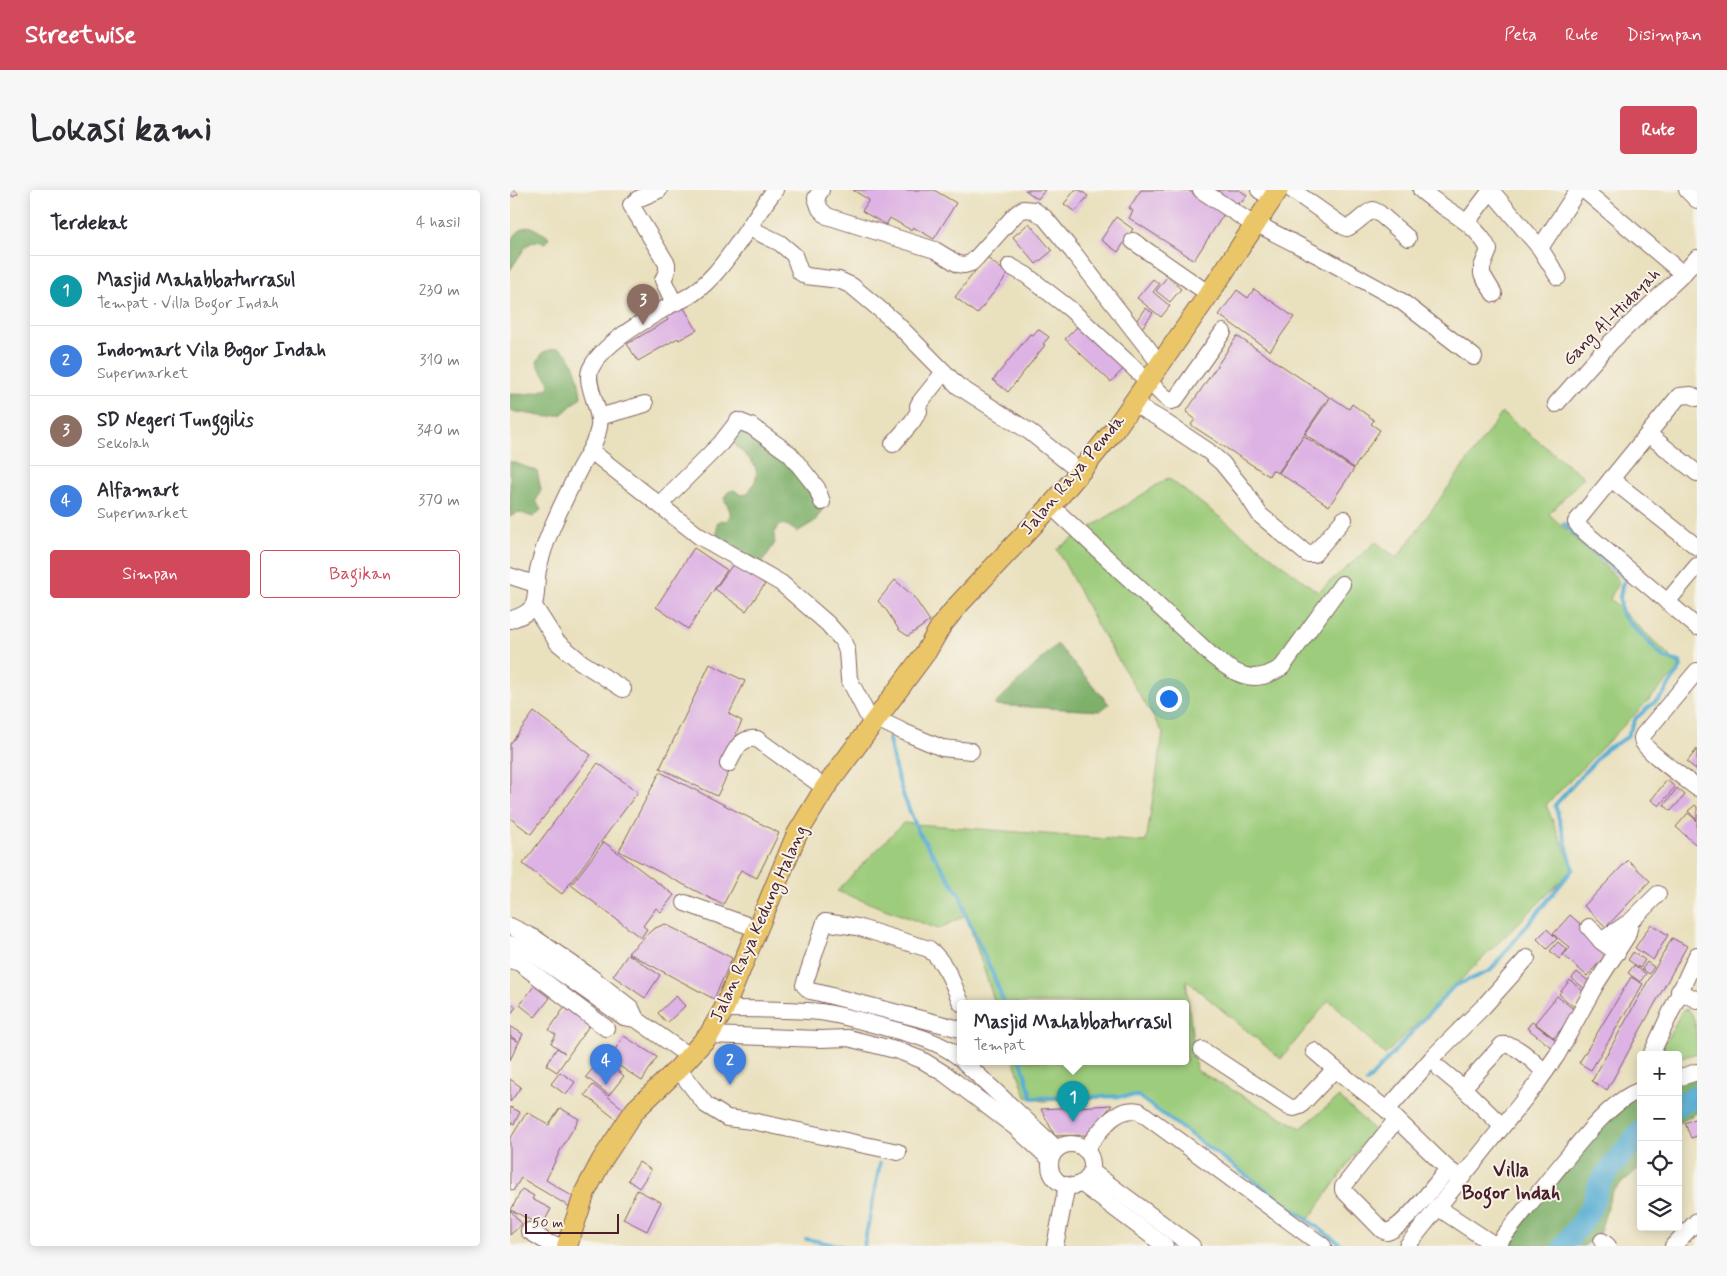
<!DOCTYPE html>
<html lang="id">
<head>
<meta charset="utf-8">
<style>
	:root { --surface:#fff; --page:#f7f7f7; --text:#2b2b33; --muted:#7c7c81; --line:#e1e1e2; --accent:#d1495b }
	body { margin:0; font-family:Mynerve,sans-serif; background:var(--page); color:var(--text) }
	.controls { position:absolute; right:15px; bottom:15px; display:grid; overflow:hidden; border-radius:5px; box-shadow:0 2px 12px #0003 }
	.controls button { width:45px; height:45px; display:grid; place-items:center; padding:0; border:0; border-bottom:1px solid var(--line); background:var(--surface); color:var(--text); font:25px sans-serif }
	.scale { position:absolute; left:15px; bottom:12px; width:94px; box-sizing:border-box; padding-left:5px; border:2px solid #4a1f2b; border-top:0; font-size:14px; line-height:18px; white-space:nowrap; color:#4a1f2b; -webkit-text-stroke:4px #f7f3e8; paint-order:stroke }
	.you { position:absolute; left:658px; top:508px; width:18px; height:18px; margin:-12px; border:4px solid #fff; border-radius:50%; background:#1a73e8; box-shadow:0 0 0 8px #1a73e833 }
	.badge { display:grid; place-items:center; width:32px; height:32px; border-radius:50%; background:var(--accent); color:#fff; font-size:16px; font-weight:700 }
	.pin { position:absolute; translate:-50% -41px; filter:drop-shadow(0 1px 2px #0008) }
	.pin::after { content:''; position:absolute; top:26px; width:18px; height:15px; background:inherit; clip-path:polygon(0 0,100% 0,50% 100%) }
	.popup { position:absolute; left:447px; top:810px; width:232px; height:65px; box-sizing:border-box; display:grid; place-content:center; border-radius:5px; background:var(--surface); filter:drop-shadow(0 1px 4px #0005); font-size:16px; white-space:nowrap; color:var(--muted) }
	.popup b { font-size:19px; color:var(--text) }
	.popup::after { content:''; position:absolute; left:50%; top:100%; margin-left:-10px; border:10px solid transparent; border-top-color:var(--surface) }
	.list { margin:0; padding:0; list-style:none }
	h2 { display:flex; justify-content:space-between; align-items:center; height:65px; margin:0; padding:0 20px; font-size:21px }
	h2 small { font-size:16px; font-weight:400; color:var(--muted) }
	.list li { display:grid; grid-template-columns:32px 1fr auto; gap:15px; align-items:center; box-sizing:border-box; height:70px; padding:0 20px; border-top:1px solid var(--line) }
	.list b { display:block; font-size:19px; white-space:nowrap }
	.list p { margin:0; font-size:16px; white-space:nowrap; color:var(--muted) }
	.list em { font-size:16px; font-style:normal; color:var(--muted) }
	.actions { display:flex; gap:10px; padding:15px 20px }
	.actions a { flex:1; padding:11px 0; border:1px solid var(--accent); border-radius:5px; text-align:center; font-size:18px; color:var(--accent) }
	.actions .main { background:var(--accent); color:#fff }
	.icon { flex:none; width:28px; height:28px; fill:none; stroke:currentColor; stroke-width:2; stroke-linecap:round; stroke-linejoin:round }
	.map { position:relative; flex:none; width:1187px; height:1056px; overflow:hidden; border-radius:5px }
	header { display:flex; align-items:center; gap:30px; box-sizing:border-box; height:70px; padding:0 25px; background:var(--accent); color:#fff }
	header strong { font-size:24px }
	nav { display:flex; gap:28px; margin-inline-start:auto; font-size:18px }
	.intro { display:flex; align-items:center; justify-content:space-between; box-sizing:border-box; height:120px; padding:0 30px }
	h1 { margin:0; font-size:35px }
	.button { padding:12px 22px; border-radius:5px; background:var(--accent); color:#fff; font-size:18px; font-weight:700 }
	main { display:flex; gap:30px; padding:0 30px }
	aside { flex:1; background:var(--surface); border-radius:5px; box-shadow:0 2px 12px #0003 }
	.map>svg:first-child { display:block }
	.green { fill:#9dcc7b; stroke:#747653 }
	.forest { fill:#7eb06b; stroke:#64684b }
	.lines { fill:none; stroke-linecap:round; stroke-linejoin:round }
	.stream { stroke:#57add3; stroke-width:4 }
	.river { stroke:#57add3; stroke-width:22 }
	.building { fill:#ddb2e4 }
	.minor-casing { stroke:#82635e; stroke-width:18 }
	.major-casing { stroke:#82635e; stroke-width:22 }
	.minor { stroke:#fff; stroke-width:16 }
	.major { stroke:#ebc669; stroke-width:20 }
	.labels { text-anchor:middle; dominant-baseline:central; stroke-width:4; stroke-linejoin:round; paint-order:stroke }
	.street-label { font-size:18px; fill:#4a1f2b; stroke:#f7f3e8 }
	.quarter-label { font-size:20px; font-weight:bold; fill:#4a1f2b; stroke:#f7f3e8 }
</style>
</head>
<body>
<header>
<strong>Streetwise</strong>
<nav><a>Peta</a><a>Rute</a><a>Disimpan</a></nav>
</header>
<div class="intro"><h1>Lokasi kami</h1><a class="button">Rute</a></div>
<main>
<aside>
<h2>Terdekat<small>4 hasil</small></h2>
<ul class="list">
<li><span class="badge" style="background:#0f9aa8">1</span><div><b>Masjid Mahabbaturrasul</b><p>Tempat · Villa Bogor Indah</p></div><em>230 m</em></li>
<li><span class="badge" style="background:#3f7fe0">2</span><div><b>Indomart Vila Bogor Indah</b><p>Supermarket</p></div><em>310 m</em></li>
<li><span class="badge" style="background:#8d6e63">3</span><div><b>SD Negeri Tunggilis</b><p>Sekolah</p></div><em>340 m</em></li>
<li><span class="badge" style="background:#3f7fe0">4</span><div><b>Alfamart</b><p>Supermarket</p></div><em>370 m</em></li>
</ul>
<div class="actions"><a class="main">Simpan</a><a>Bagikan</a></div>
</aside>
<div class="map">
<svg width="1187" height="1056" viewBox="0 0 1187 1056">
	<rect width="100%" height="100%" fill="#f7f3e8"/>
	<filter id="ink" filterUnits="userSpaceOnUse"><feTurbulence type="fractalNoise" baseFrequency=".02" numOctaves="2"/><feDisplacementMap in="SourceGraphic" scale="10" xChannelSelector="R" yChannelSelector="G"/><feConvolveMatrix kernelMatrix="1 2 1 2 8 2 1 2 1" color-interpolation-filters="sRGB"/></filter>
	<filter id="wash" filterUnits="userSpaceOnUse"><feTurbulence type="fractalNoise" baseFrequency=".0096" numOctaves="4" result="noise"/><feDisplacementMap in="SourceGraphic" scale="20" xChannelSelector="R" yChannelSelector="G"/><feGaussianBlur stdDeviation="1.12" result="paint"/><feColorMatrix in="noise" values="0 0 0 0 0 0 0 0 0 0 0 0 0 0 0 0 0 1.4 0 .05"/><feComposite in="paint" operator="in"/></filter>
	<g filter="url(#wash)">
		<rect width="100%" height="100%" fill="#e9e0bd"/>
		<!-- green -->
		<g class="green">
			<polygon points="992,223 1074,287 1039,324 1109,390 1100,409 1171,477 1036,615 1063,679 875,865 819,810 771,869 676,790 686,880 791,938 829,907 863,939 799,1029 628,906 533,911 516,907 504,871 676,871 676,813 485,813 456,725 428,739 327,701 393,633 636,652 653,543 587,435 547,359 658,288 808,402 866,352 887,368"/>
			<path d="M1177,819C1187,825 1187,849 1187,863L1168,869V865H1149L1172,821Z"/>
		</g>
		<!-- forest -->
		<g class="forest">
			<polygon points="20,36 39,47 36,53 25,51 17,55 0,80 0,50 11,39"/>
			<path d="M47,158C65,163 69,191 71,207L52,224L38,227L0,221V204C14,205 26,204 39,197C38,183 30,183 27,172L33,162Z"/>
			<path d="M222,237L243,240L305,296L312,320L305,331L287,342C284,340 279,336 276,335C265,332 263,346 265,353L251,374L207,345V333L210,330L216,331C225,322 217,318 214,308L218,302L224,300L231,305L237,304C260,275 236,270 221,250Z"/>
			<polygon points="0,271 27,281 31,300 26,311 31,320 23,327 8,322 0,327"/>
			<polygon points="547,454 599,514 590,521 484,515"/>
			<polygon points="1187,874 1187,923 1168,934 1168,880"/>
			<polygon points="1131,892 1131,976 1102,1002 1089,1045 1074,1056 996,1056 1113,897"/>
		</g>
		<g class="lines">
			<!-- stream -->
			<g class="stream">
				<polyline points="379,549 385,578 394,607 408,641 451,707 456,725 482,782 494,813"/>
				<polyline points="511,871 522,908 628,906 833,1056"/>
				<polyline points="857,892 944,796 980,781 1063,679 1045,615 1096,559 1111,551 1117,547 1126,528 1152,506 1171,477 1170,472 1154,468 1112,425 1110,409 1112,395 1116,389 1075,355 1054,334"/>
				<polyline points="296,1049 332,1056"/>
				<polyline points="354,1056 370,973"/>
			</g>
			<!-- river -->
			<g class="river">
				<polyline points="1168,915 1187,906"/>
				<polyline points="1053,1056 1073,1031 1082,1015 1088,997 1095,985 1131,941"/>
			</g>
		</g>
		<g id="blocks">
			<!-- building -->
			<g class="building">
				<polygon points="0,0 5,0 8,4 3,7 0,3"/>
				<polygon points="343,0 424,0 446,13 424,49 403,37 401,40 380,28 376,35 352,21 359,10"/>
				<polygon points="515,0 535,0 528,9"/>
				<polygon points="565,0 570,0 578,6 565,22 554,14"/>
				<polygon points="631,0 678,0 714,24 684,70 619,28 623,21 619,18"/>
				<polygon points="705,0 729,0 737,5 732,12 730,10 727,16"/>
				<polygon points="606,27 623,39 608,62 591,50"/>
				<polygon points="519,33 542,61 526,74 503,47"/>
				<polygon points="476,67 498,84 467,124 445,107"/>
				<polygon points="657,87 671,99 660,112 646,101"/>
				<polygon points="643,89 649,94 643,102 660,116 651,127 627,108"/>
				<polygon points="744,99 784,127 760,161 709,125 727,100 738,108"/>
				<polygon points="171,113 187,140 169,150 168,148 128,171 117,154 158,130 154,123"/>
				<polygon points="635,118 643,123 632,138 625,133"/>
				<polygon points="571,133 616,176 601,192 555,149"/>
				<polygon points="528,139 539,147 533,154 535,155 498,202 483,190 520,144 523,145"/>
				<polygon points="727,146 819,207 768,283 762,280 759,286 681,235 685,229 676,222"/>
				<polygon points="821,207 839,219 842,214 864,230 861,234 870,240 844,278 795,244"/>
				<polygon points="794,246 844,279 819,316 769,283"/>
				<polygon points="184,358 217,380 178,439 146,417"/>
				<polygon points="224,373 255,394 236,421 205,399"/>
				<polygon points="385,390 403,406 420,431 398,446 389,440 377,421 368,411"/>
				<polygon points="200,474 235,491 219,524 232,531 210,578 219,582 207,606 150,578"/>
				<polygon points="24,522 81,565 21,644 0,628 0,554"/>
				<polygon points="1187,559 1187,580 1177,572"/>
				<polygon points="88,573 128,602 52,704 13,674"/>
				<polygon points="150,582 269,643 247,688 231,680 213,715 109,661"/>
				<polygon points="1157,590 1165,597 1149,616 1141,610"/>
				<polygon points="1167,598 1175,605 1161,621 1154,615"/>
				<polygon points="1185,615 1187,617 1187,630 1178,621"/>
				<polygon points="1178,623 1187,631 1187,651 1185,654 1166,637"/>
				<polygon points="94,652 164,705 151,722 146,718 133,736 137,739 131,748 61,695"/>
				<polygon points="1118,670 1140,691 1096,737 1074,716"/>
				<polygon points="1060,725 1100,760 1077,786 1053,765 1060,758 1043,744"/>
				<polygon points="155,734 222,768 204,809 118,763 143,739"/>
				<polygon points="1141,734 1158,745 1143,770 1125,758"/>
				<polygon points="1037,739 1047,749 1037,759 1027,749"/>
				<polygon points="1162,748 1177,756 1097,900 1082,891"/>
				<polygon points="1048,752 1057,760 1049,769 1040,761"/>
				<polygon points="1123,762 1135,770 1130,778 1118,770"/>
				<polygon points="118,764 150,785 135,808 103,786"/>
				<polygon points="1137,772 1144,777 1139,784 1132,779"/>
				<polygon points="1124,775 1136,784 1130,792 1118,783"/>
				<polygon points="1067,782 1081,793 1076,800 1062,788"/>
				<polygon points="1121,787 1133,794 1081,880 1069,873"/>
				<polygon points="1060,790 1075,803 1064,817 1049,804"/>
				<polygon points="24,796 40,808 25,827 10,815"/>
				<polygon points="166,806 175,816 157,833 148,823"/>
				<polygon points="1047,806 1066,821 1044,848 1025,833"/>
				<polygon points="58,812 83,830 47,882 36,875 47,858 55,863 41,853 46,845 39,840"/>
				<polygon points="0,813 6,817 0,825"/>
				<polygon points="1022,832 1051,854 1046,861 1017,838"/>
				<polygon points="0,836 13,844 0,870 0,848 8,851 0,846"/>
				<polygon points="114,846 147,867 132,891 99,869"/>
				<polygon points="91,868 114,886 99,905 76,887"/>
				<polygon points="50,882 65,892 56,905 41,894"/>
				<polygon points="0,889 11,897 0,912"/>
				<polygon points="83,895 115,920 107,930 75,905"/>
				<polygon points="602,915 578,945 545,946 531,919"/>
				<polygon points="0,917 10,922 4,934 0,932"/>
				<polygon points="50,918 69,929 51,959 36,990 65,1008 60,1017 11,988 3,1001 0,999 0,949 17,922 39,935"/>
				<polygon points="1187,928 1187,946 1181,948 1175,933"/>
				<polygon points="129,972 141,980 129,998 118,990"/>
				<polygon points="12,999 24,1006 22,1009 41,1019 32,1036 1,1020"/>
				<polygon points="127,1000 151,1012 137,1041 113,1029"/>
				<polygon points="0,1020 12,1034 0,1045"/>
			</g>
		</g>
	</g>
	<g filter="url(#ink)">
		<use href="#blocks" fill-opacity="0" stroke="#82635e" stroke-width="1"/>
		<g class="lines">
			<!-- minor casing -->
			<g class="minor-casing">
				<g id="minor">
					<polyline points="149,0 128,9 121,15 157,74 157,81 153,90 164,113"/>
					<polyline points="311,0 306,8 310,19 317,26 425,60 448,74 454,75 461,73 467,67 505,25 513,19 524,20 535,28 563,62 650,174"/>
					<polyline points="691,0 744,35"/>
					<polyline points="749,0 762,9"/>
					<path d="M782,0L833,36L837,38C847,34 853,24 863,20L869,23L898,48"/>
					<path d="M911,0C934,21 965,30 979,60L972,77V84L984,104"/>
					<polyline points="1074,0 1173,84"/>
					<polyline points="1177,0 1187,10"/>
					<polyline points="957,32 979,3 984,4 1030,58 1048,87"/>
					<polyline points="745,33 813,68 891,111 964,167"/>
					<polyline points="239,38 270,53 284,65 290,82 296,86 329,90 342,96 385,132 448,196 520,242 570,282"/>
					<polyline points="623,51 699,104"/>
					<polyline points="1030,58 1068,0"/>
					<polyline points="500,76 516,85 560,119 655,207 661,211 665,210 713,142"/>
					<polyline points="1187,208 1181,205 1169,206 1066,332 1071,339 1187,437"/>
					<polyline points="622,213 650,229 698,261 712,273 734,300 750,325 797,364 804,364 834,329"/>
					<polyline points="1046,214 1101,152 1173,84 1187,68"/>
					<polyline points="89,227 135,214"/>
					<polyline points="1138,244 1187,283"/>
					<polyline points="383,254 402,232 409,221 408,216 410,212 434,182"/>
					<polyline points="81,261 189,346 271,393 318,434 333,451 337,461 339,489 362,534"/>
					<polyline points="1101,289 1187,357"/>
					<polyline points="150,314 211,253 228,231 241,236 280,264 307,298 312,312"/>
					<path d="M541,316L701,465C726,484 742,497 772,477L832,394"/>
					<polyline points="0,386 25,394"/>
					<polyline points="1157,412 1187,376"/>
					<polyline points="24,416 47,452 71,472 113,499"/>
					<path d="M0,430C11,426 23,422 25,410C27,400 26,390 28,380C35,348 51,317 65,288C72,271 86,256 89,237C92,219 73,193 81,178C94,152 139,128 164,113C207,100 238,33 265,0"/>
					<path d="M1187,481L1134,544C1132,547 1131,548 1133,552C1136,561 1177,590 1187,598"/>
					<polyline points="367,529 394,542 432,558 461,561"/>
					<path d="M218,574C226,560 229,547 247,549L315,598"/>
					<polyline points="175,713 248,739"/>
					<polyline points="0,736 26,749 81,787 121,818 126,829"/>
					<polyline points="1079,737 1091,751 1107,763"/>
					<polyline points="1091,751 1121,731"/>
					<polyline points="0,754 21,762 114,827 126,829 180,867"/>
					<polyline points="0,770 10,773 96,838"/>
					<polyline points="1169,801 1187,810"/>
					<path d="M214,819C246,819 278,819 310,822C333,825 355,832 377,838C404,845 429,851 450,868"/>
					<path d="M450,839L310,803L300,801L294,795L315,732L347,737L419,759C436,773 443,793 451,813"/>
					<polyline points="199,845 311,849 338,848 389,861 412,870 435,884 505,937 540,969"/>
					<polyline points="692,860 779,917 784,918 790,916 825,879 877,920 938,979 951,988"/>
					<polyline points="804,861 825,879"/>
					<polyline points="1141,865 1187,765"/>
					<polyline points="453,871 547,959"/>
					<polyline points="168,879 196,915 217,928 242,931 388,962"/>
					<polyline points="930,879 953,898"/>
					<polyline points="1168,888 1187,882"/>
					<polyline points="877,920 923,867 973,817 1017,768"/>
					<path d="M886,930L833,997V1000L872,1040L877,1042C895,1037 925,994 938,979"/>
					<path d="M992,936L953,898L992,855C1007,853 1023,872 1035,882"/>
					<circle cx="561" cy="975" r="21"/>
					<path d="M575,960C588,944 605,915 629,921L813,1056"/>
					<polyline points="581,981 682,1056"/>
					<polyline points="571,993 655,1056"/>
					<polyline points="927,1017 986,1056"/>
					<polyline points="19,1041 40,1054 52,1056"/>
					<polyline points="1092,1051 1098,1056"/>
					<polyline points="545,1056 557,995"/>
					<polyline points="897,1056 1028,892 1047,865 1086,794 1117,746 1121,731 1148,704"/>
					<path d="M986,1056C1004,1033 1023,1010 1041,987C1063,961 1098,911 1131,900"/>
					<polyline points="1163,1056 1187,1031"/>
				</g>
			</g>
			<!-- major casing -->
			<g class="major-casing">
				<polyline id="major" points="57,1056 75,1002 92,970 125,920 168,879 199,845 214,819 286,646 315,598 416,462 431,436 448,415 541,316 570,282 605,239 699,104 768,0"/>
			</g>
			<!-- minor -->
			<use href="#minor" class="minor"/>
			<!-- major -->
			<use href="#major" class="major"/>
		</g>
	</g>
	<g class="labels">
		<!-- street labels -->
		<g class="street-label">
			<text transform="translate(1102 127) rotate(-45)">Gang Al-Hidayah</text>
			<text transform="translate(563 285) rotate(-50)">Jalan Raya Pemda</text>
			<text transform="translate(249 734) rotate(-66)">Jalan Raya Kedung Halang</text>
		</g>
		<!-- quarter labels -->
		<g class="quarter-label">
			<text x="1001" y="980">Villa<tspan x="1001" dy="23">Bogor Indah</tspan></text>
		</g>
	</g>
</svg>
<div class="controls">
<button>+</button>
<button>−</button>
<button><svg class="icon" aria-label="locate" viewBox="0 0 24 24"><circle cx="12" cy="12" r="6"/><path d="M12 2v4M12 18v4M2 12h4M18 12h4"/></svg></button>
<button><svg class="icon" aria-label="layers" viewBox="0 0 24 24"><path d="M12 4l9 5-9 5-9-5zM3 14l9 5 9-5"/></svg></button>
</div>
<div class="scale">50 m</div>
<div class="you"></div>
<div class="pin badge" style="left:563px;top:932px;background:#0f9aa8">1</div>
<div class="popup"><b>Masjid Mahabbaturrasul</b>Tempat</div>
<div class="pin badge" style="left:220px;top:895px;background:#3f7fe0">2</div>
<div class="pin badge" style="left:133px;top:135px;background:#8d6e63">3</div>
<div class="pin badge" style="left:96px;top:895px;background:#3f7fe0">4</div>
</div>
</main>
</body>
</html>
